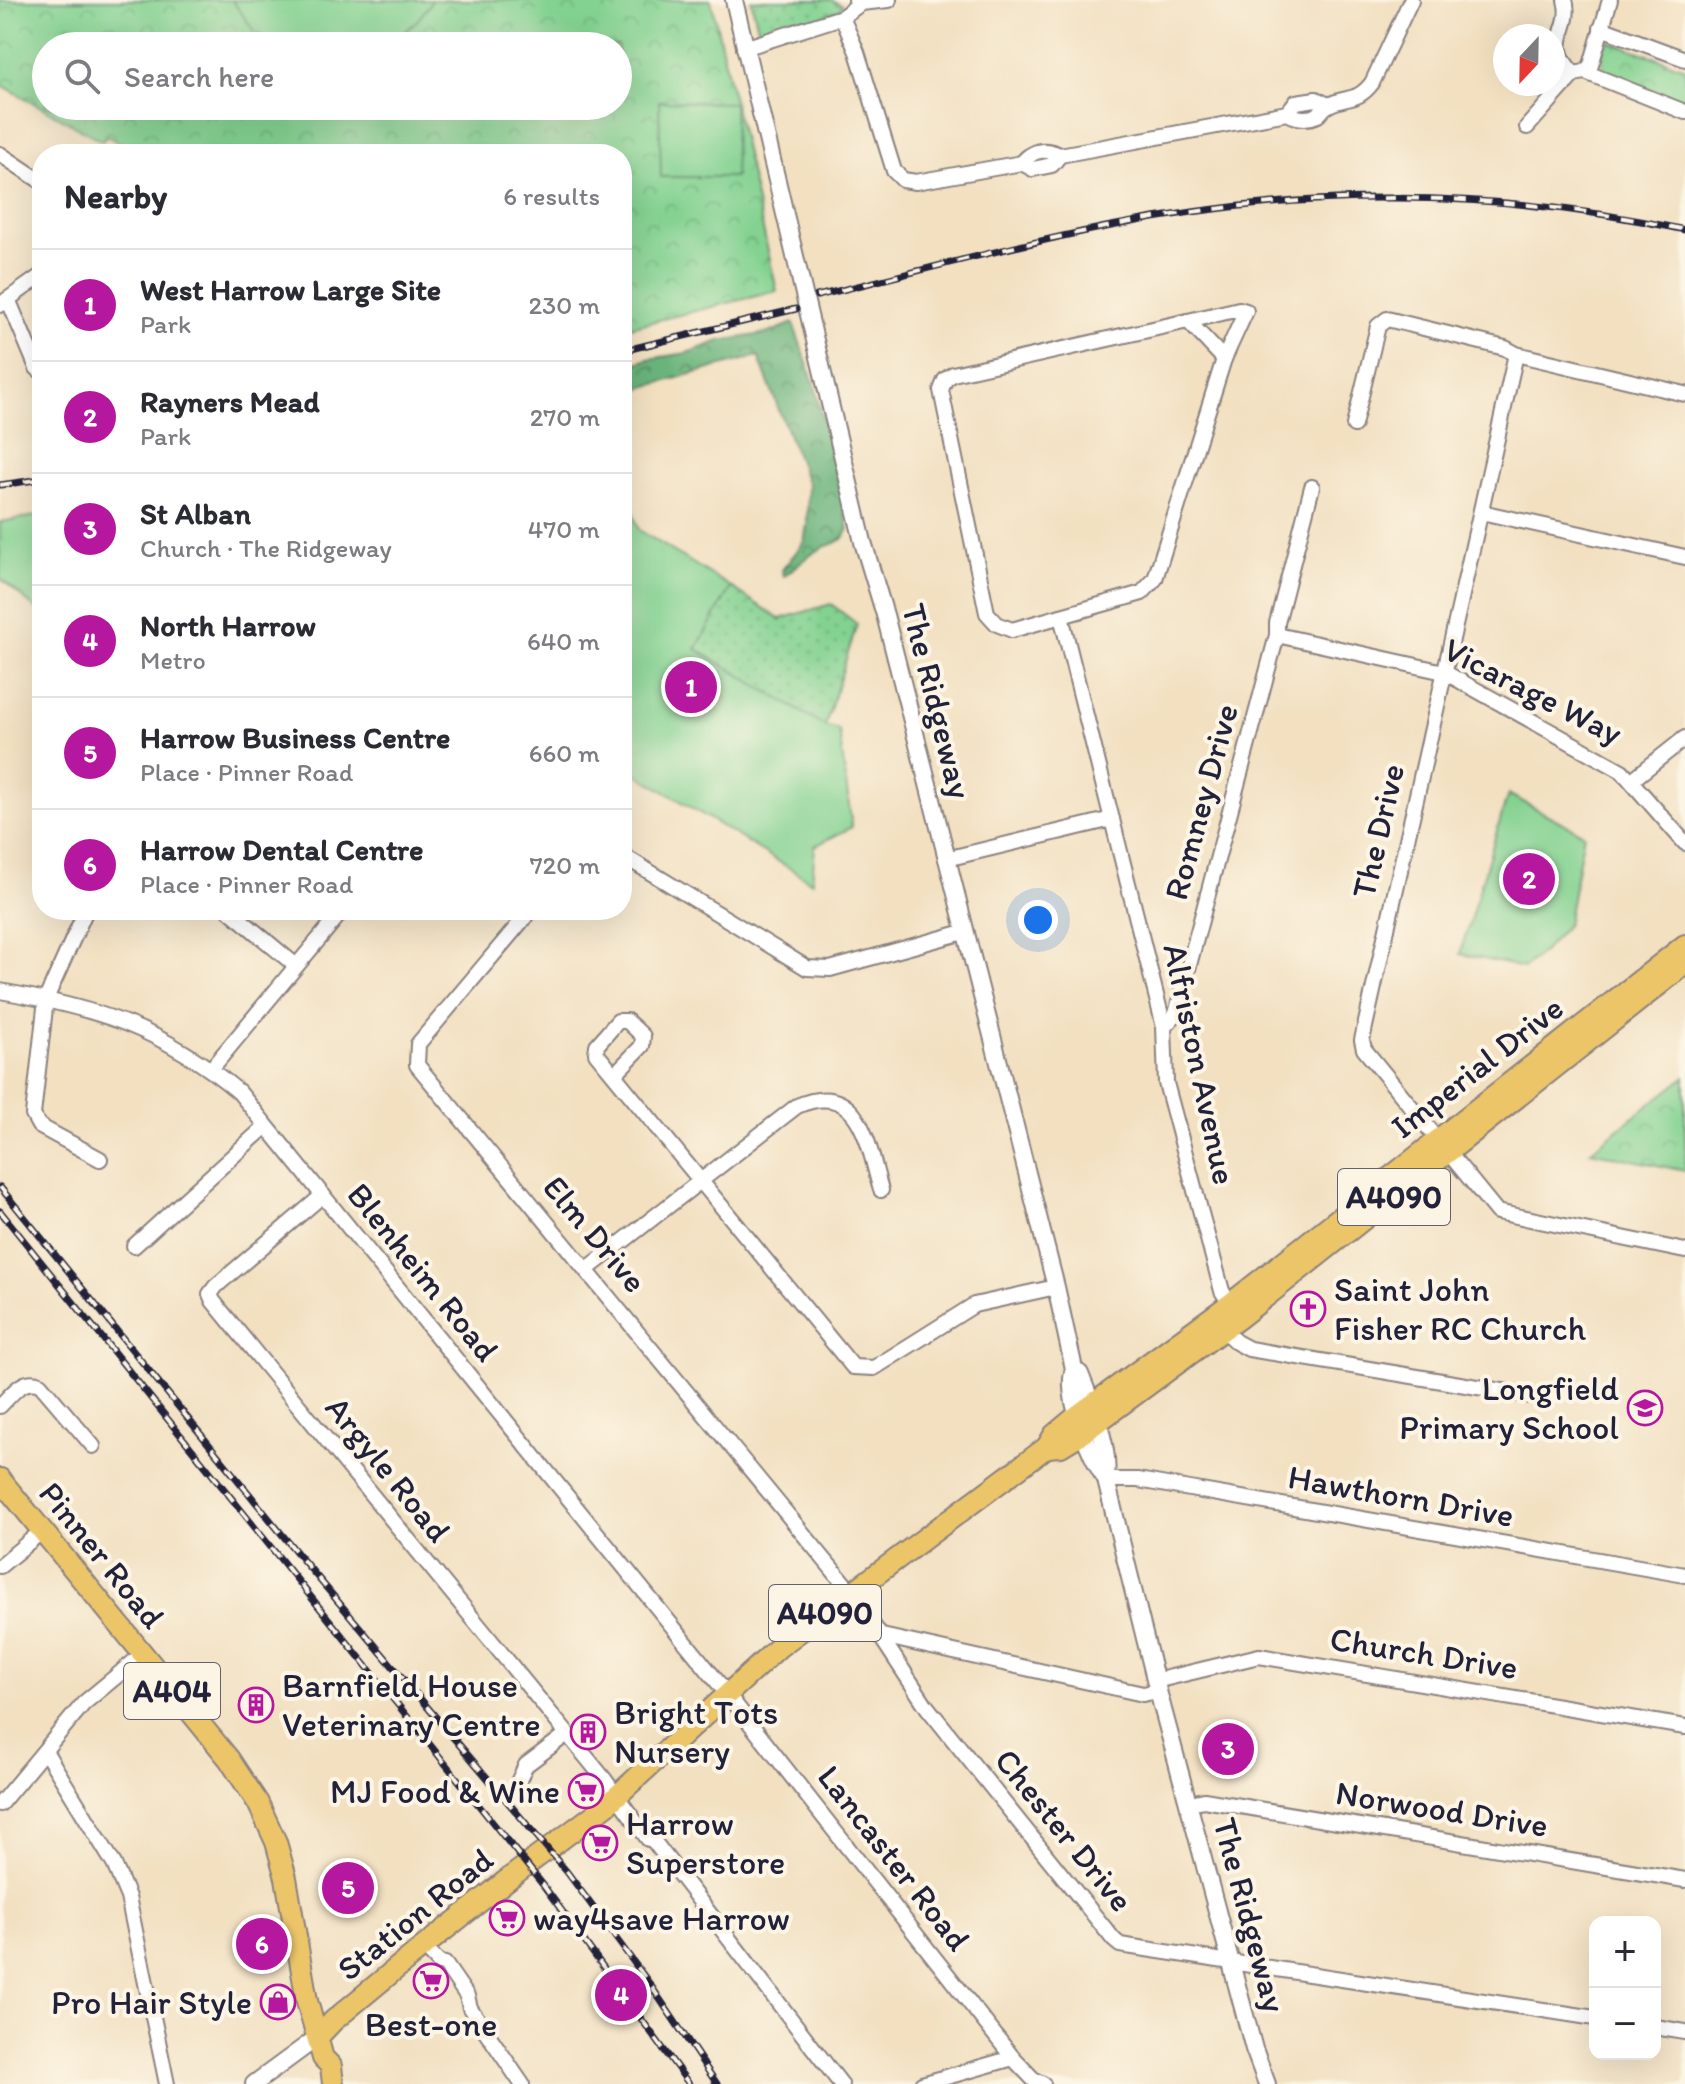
<!DOCTYPE html>
<html lang="en">
<head>
<meta charset="utf-8">
<style>
	:root { --surface:#fff; --page:#f2f2f3; --text:#2b2b33; --muted:#7c7c81; --line:#e1e1e2; --accent:#b5179e }
	body { margin:0; font-family:Itim,sans-serif; background:var(--page); color:var(--text) }
	.controls { position:absolute; right:24px; bottom:24px; display:grid; overflow:hidden; border-radius:16px; box-shadow:0 8px 32px #0002 }
	.controls button { width:72px; height:72px; display:grid; place-items:center; padding:0; border:0; border-bottom:2px solid var(--line); background:var(--surface); color:var(--text); font:40px sans-serif }
	.compass { position:absolute; left:1493px; top:24px; width:72px; height:72px; border-radius:50%; background:var(--surface); box-shadow:0 8px 32px #0002; rotate:202deg }
	.you { position:absolute; left:1038px; top:920px; width:28px; height:28px; margin:-20px; border:6px solid #fff; border-radius:50%; background:#1a73e8; box-shadow:0 0 0 12px #1a73e833 }
	.badge { display:grid; place-items:center; width:52px; height:52px; border-radius:50%; background:var(--accent); color:#fff; font-size:26px; font-weight:700 }
	.pin { position:absolute; translate:-50% -50%; border:4px solid #fff; box-shadow:0 2px 8px #0006 }
	.list { margin:0; padding:0; list-style:none }
	h2 { display:flex; justify-content:space-between; align-items:center; height:104px; margin:0; padding:0 32px; font-size:34px }
	h2 small { font-size:26px; font-weight:400; color:var(--muted) }
	.list li { display:grid; grid-template-columns:52px 1fr auto; gap:24px; align-items:center; box-sizing:border-box; height:112px; padding:0 32px; border-top:2px solid var(--line) }
	.list b { display:block; font-size:30px; white-space:nowrap }
	.list p { margin:0; font-size:26px; white-space:nowrap; color:var(--muted) }
	.list em { font-size:26px; font-style:normal; color:var(--muted) }
	.icon { flex:none; width:44px; height:44px; fill:none; stroke:currentColor; stroke-width:2; stroke-linecap:round; stroke-linejoin:round }
	.map { position:relative; flex:none; width:1685px; height:2084px; overflow:hidden }
	.search { position:absolute; background:var(--surface); box-shadow:0 8px 32px #0002; left:32px; top:32px; width:600px; height:88px; display:flex; align-items:center; gap:20px; box-sizing:border-box; padding:0 28px; border-radius:44px; color:var(--muted); font-size:30px }
	.panel { position:absolute; background:var(--surface); box-shadow:0 8px 32px #0002; left:32px; top:144px; width:600px; height:776px; border-radius:32px }
	.map>svg:first-child { display:block }
	.grass { fill:url(#grass-dots); stroke:#527a66; stroke-width:2 }
	.forest { fill:url(#forest-crowns); stroke:#466b5b; stroke-width:2 }
	.park { fill:url(#park-crowns); stroke:#527a66; stroke-width:2; fill-rule:evenodd }
	.garden { fill:#83d291; stroke:#527a66; stroke-width:2 }
	.lines { fill:none; stroke-linecap:round; stroke-linejoin:round }
	.minor-casing { stroke:#8a817e; stroke-width:18 }
	.tertiary-casing { stroke:#8a817e; stroke-width:20 }
	.primary-casing { stroke:#8a817e; stroke-width:24 }
	.minor { stroke:#fff; stroke-width:14 }
	.tertiary { stroke:#fff; stroke-width:16 }
	.primary { stroke:#edc569; stroke-width:20 }
	.rail-casing { stroke:#22223b; stroke-width:7 }
	.rail { stroke:#fcf5e5; stroke-width:4; stroke-dasharray:12; stroke-linecap:butt }
	.labels { text-anchor:middle; dominant-baseline:central; stroke-width:8; stroke-linejoin:round; paint-order:stroke }
	.shield { fill:#fcf5e5; stroke:#63616e; stroke-width:2 }
	.shield-label { font-size:32px; font-weight:bold; fill:#22223b }
	.street-label { font-size:34px; fill:#22223b; stroke:#fcf5e5 }
	.poi-label { font-size:34px; fill:#22223b; stroke:#fcf5e5; text-anchor:start }
</style>
</head>
<body>
<div class="map">
<svg width="1685" height="2084" viewBox="0 0 1685 2084">
	<defs>
		<pattern id="grass-dots" width="8" height="8" patternUnits="userSpaceOnUse" patternTransform="scale(2)"><rect width="8" height="8" fill="#83d291"/><path d="M2 2h.1M6 6h.1" fill="none" stroke="#71b47e" stroke-width="1.8" stroke-linecap="round"/></pattern>
		<pattern id="forest-crowns" width="20" height="18" patternUnits="userSpaceOnUse" patternTransform="scale(2)"><rect width="20" height="18" fill="#6ab47b"/><path d="M2 6a3 3 0 1 1 6 0M12 15a3 3 0 1 1 6 0" fill="none" stroke="#579266"/></pattern>
		<pattern id="park-crowns" width="20" height="18" patternUnits="userSpaceOnUse" patternTransform="scale(2)"><rect width="20" height="18" fill="#83d291"/><path d="M2 6a3 3 0 1 1 6 0M12 15a3 3 0 1 1 6 0" fill="none" stroke="#71b47e"/></pattern>
	</defs>
	<rect width="100%" height="100%" fill="#fcf5e5"/>
	<filter id="ink" filterUnits="userSpaceOnUse"><feTurbulence type="fractalNoise" baseFrequency=".0125" numOctaves="2"/><feDisplacementMap in="SourceGraphic" scale="16" xChannelSelector="R" yChannelSelector="G"/><feConvolveMatrix kernelMatrix="1 2 1 2 8 2 1 2 1" color-interpolation-filters="sRGB"/></filter>
	<filter id="wash" filterUnits="userSpaceOnUse"><feTurbulence type="fractalNoise" baseFrequency=".006" numOctaves="4" result="noise"/><feDisplacementMap in="SourceGraphic" scale="32" xChannelSelector="R" yChannelSelector="G"/><feGaussianBlur stdDeviation="1.8" result="paint"/><feColorMatrix in="noise" values="0 0 0 0 0 0 0 0 0 0 0 0 0 0 0 0 0 1.4 0 .05"/><feComposite in="paint" operator="in"/></filter>
	<g filter="url(#wash)">
		<rect width="100%" height="100%" fill="#f2e0c1"/>
		<!-- grass -->
		<g class="grass">
			<path d="M751,0H831L842,5L839,10C821,17 775,40 758,28Z"/>
			<polygon points="731,587 780,619 831,604 857,624 825,726 696,649"/>
		</g>
		<!-- forest -->
		<path class="forest" d="M793,323L815,386L849,529C838,549 832,540 817,551C805,558 795,568 784,576L782,570L804,542L807,525L808,485L758,356L644,387L622,399V368L648,359L687,353L720,341L769,333Z"/>
		<!-- park -->
		<g class="park">
			<path d="M0,0H711L777,291L622,329V154H138L107,136L102,141L0,84ZM46,46H618V106H46Z"/>
			<polygon points="1609,41 1685,68 1685,104 1606,74 1603,70 1602,48"/>
			<polygon points="1685,1077 1685,1171 1590,1151"/>
		</g>
		<!-- garden -->
		<g class="garden">
			<path d="M232,0H432C420,20 404,36 382,46H280L255,32Z"/>
			<polygon points="659,101 734,103 735,177 661,177"/>
			<polygon points="622,481 639,530 731,587 696,649 825,726 839,730 852,827 815,846 812,882 622,765"/>
			<polygon points="42,515 42,614 0,578 0,522"/>
			<polygon points="1508,794 1584,834 1567,925 1545,950 1524,968 1460,954"/>
		</g>
	</g>
	<g filter="url(#ink)">
		<g class="lines">
			<!-- minor casing -->
			<g class="minor-casing">
				<g id="minor">
					<polyline points="856,0 861,3 889,0"/>
					<path d="M1565,0C1574,31 1542,40 1574,74L1585,72L1591,65L1610,0"/>
					<polyline points="842,17 857,52 894,171 903,180 916,182 1022,163 1033,169 1052,165 1060,155"/>
					<polyline points="1601,28 1685,59"/>
					<polyline points="744,48 842,17 861,3"/>
					<polyline points="1585,72 1685,112"/>
					<polyline points="1287,113 1296,102 1316,99 1328,105"/>
					<polyline points="1527,127 1574,74"/>
					<polyline points="0,154 42,182"/>
					<path d="M1022,163C1033,149 1045,148 1060,155L1287,113C1296,118 1307,120 1318,115C1319,114 1325,107 1327,106C1345,95 1356,104 1372,83L1411,0"/>
					<polyline points="8,299 37,368 42,372"/>
					<polyline points="0,305 42,275"/>
					<polygon points="1188,321 1224,359 1155,579 1142,593 1012,630 997,624 987,613 941,390 945,380 953,374"/>
					<polyline points="1188,321 1239,309 1246,311 1224,359"/>
					<polyline points="1516,354 1362,1040 1364,1049 1497,1212 1685,1251"/>
					<polyline points="1354,425 1378,326 1387,319 1505,348 1516,354 1685,394"/>
					<polyline points="1481,512 1685,557"/>
					<polyline points="1061,616 1164,1027 1166,1083 1222,1291 1235,1312"/>
					<polyline points="1277,635 1444,672 1622,771 1685,843"/>
					<polyline points="1632,780 1685,738"/>
					<polyline points="622,855 807,968 830,969 964,932"/>
					<polyline points="946,859 1112,819"/>
					<polyline points="86,910 46,999 33,1115 39,1126 100,1159"/>
					<polyline points="229,910 295,965"/>
					<polyline points="531,910 418,1044 417,1065 852,1593 927,1707 1114,1940 1120,1945 1595,2018"/>
					<path d="M0,991C97,1008 162,1028 239,1092L716,1680L1013,2058"/>
					<polyline points="1164,1027 1176,1014 1277,635 1277,623 1312,487"/>
					<polyline points="211,1069 343,910"/>
					<polyline points="614,1075 642,1046 643,1036 627,1021 618,1021 597,1045 596,1053 853,1367 874,1368 974,1305 1056,1287"/>
					<polyline points="323,1195 216,1286 210,1294 213,1301 605,1780 648,1839 652,1839"/>
					<polyline points="134,1246 266,1126"/>
					<path d="M586,1270L797,1106C861,1078 868,1146 881,1190"/>
					<polyline points="1223,1330 1236,1342 1249,1349 1532,1396"/>
					<path d="M0,1406C12,1394 23,1377 40,1384L93,1446"/>
					<polyline points="1106,1480 1138,1480 1685,1575"/>
					<polyline points="0,1566 42,1531"/>
					<polyline points="882,1636 1143,1694 1158,1691"/>
					<polyline points="1155,1681 1259,1656 1685,1727"/>
					<polyline points="45,1751 114,1864 128,1897 167,2084"/>
					<polyline points="518,1782 526,1765 567,1734"/>
					<polyline points="1190,1803 1204,1800 1685,1880"/>
					<polyline points="0,1804 84,1703 142,1655"/>
					<polyline points="649,1831 652,1839 841,2084"/>
					<polyline points="425,1948 439,1963 445,1964 467,1996 470,2008 522,2084"/>
					<polyline points="1655,2027 1685,2032"/>
					<polyline points="922,2084 1013,2058 1034,2080 1043,2084"/>
				</g>
			</g>
			<!-- tertiary casing -->
			<g class="tertiary-casing">
				<g id="tertiary">
					<path d="M734,0L863,542L885,615L1056,1287L1074,1369C1064,1395 1091,1457 1106,1480L1158,1691L1254,2049L1267,2084"/>
					<path d="M1074,1369L1080,1374C1092,1405 1110,1445 1106,1478"/>
					<polyline points="254,2084 318,2037"/>
				</g>
			</g>
			<!-- primary casing -->
			<g class="primary-casing">
				<g id="primary">
					<polyline points="1047,1447 1061,1446 1084,1432 1239,1318 1685,964"/>
					<polyline points="0,1479 229,1759 258,1803 276,1842 286,1878 307,2001 323,2058 331,2066 333,2084"/>
					<polyline points="318,2037 333,2021 398,1967 512,1876 607,1805 779,1647 1047,1447 1054,1435 1078,1415 1230,1304 1685,945"/>
				</g>
			</g>
			<!-- minor -->
			<use href="#minor" class="minor"/>
			<!-- tertiary -->
			<use href="#tertiary" class="tertiary"/>
			<!-- primary -->
			<use href="#primary" class="primary"/>
			<!-- rail casing -->
			<g class="rail-casing">
				<g id="rail">
					<path d="M817,296C913,273 1009,246 1106,227C1295,188 1496,188 1685,230"/>
					<polyline points="622,351 796,309"/>
					<polyline points="0,485 42,479"/>
					<polyline points="0,1187 302,1559 567,1872 649,1983 717,2084"/>
					<polyline points="0,1211 543,1885 689,2084"/>
				</g>
			</g>
			<!-- rail -->
			<use href="#rail" class="rail"/>
		</g>
	</g>
	<!-- icons -->
	<defs>
		<g id="church-ring" transform="scale(1.8)"><circle r="9.5" fill="#fcf5e5" stroke="#b5179e" stroke-width="1.5"/><path d="M-1.2-6h2.4v3.5h3.3v2.4h-3.3V6h-2.4V-.1h-3.3v-2.4h3.3Z" fill="#b5179e"/></g>
		<g id="school-ring" transform="scale(1.8)"><circle r="9.5" fill="#fcf5e5" stroke="#b5179e" stroke-width="1.5"/><path d="M0-5L7-2L0 1L-7-2ZM-4 1L0 2.5L4 1V4Q0 6-4 4Z" fill="#b5179e"/></g>
		<g id="building-ring" transform="scale(1.8)"><circle r="9.5" fill="#fcf5e5" stroke="#b5179e" stroke-width="1.5"/><path d="M-4-6H4V6H1V3H-1V6H-4ZM-2.5-4.3h1.7v1.8h-1.7ZM.8-4.3h1.7v1.8H.8ZM-2.5-1h1.7V.8h-1.7ZM.8-1h1.7V.8H.8Z" fill="#b5179e"/></g>
		<g id="supermarket-ring" transform="scale(1.8)"><circle r="9.5" fill="#fcf5e5" stroke="#b5179e" stroke-width="1.5"/><path d="M-6-5.5h2.5l.6 2H6L4.5 2H-2.5L-4.4-4H-6ZM-1.5 3.2a1.3 1.3 0 1 0 .1 0ZM3 3.2a1.3 1.3 0 1 0 .1 0Z" fill="#b5179e"/></g>
		<g id="shop-ring" transform="scale(1.8)"><circle r="9.5" fill="#fcf5e5" stroke="#b5179e" stroke-width="1.5"/><path d="M-5-2.5h2.3a2.7 3.5 0 0 1 5.4 0H5L5.5 6h-11ZM-1.5-2.5h3a1.5 2.3 0 0 0-3 0Z" fill="#b5179e"/></g>
	</defs>
	<g fill-rule="evenodd">
		<use href="#church-ring" x="1308" y="1309"/>
		<use href="#school-ring" x="1645" y="1408"/>
		<use href="#building-ring" x="256" y="1705"/>
		<use href="#building-ring" x="588" y="1732"/>
		<use href="#supermarket-ring" x="586" y="1791"/>
		<use href="#supermarket-ring" x="600" y="1843"/>
		<use href="#supermarket-ring" x="507" y="1918"/>
		<use href="#supermarket-ring" x="431" y="1981"/>
		<use href="#shop-ring" x="278" y="2002"/>
	</g>
	<g class="labels">
		<!-- shield labels -->
		<g class="shield">
			<rect x="1338" y="1169" width="112" height="56" rx="6"/>
			<rect x="769" y="1585" width="112" height="56" rx="6"/>
			<rect x="124" y="1663" width="96" height="56" rx="6"/>
		</g>
		<g class="shield-label">
			<text x="1394" y="1197">A4090</text>
			<text x="825" y="1613">A4090</text>
			<text x="172" y="1691">A404</text>
		</g>
		<!-- street labels -->
		<g class="street-label">
			<text transform="translate(1533 691) rotate(27)">Vicarage Way</text>
			<text transform="translate(937 701) rotate(76)">The Ridgeway</text>
			<text transform="translate(1201 802) rotate(-75)">Romney Drive</text>
			<text transform="translate(1378 831) rotate(-77)">The Drive</text>
			<text transform="translate(1200 1064) rotate(78)">Alfriston Avenue</text>
			<text transform="translate(1477 1067) rotate(-38)">Imperial Drive</text>
			<text transform="translate(595 1234) rotate(50)">Elm Drive</text>
			<text transform="translate(423 1272) rotate(51)">Blenheim Road</text>
			<text transform="translate(388 1469) rotate(51)">Argyle Road</text>
			<text transform="translate(1401 1496) rotate(10)">Hawthorn Drive</text>
			<text transform="translate(102 1555) rotate(51)">Pinner Road</text>
			<text transform="translate(1424 1653) rotate(9)">Church Drive</text>
			<text transform="translate(1442 1809) rotate(9)">Norwood Drive</text>
			<text transform="translate(1064 1830) rotate(51)">Chester Drive</text>
			<text transform="translate(894 1858) rotate(52)">Lancaster Road</text>
			<text transform="translate(415 1914) rotate(-39)">Station Road</text>
			<text transform="translate(1250 1915) rotate(75)">The Ridgeway</text>
		</g>
		<!-- poi labels -->
		<g class="poi-label">
			<text x="1334" y="1289">Saint John<tspan x="1334" dy="39">Fisher RC Church</tspan></text>
			<text x="1619" y="1388" text-anchor="end">Longfield<tspan x="1619" dy="39">Primary School</tspan></text>
			<text x="282" y="1685">Barnfield House<tspan x="282" dy="39">Veterinary Centre</tspan></text>
			<text x="614" y="1712">Bright Tots<tspan x="614" dy="39">Nursery</tspan></text>
			<text x="560" y="1791" text-anchor="end">MJ Food &amp; Wine</text>
			<text x="626" y="1823">Harrow<tspan x="626" dy="39">Superstore</tspan></text>
			<text x="533" y="1918">way4save Harrow</text>
			<text x="252" y="2002" text-anchor="end">Pro Hair Style</text>
			<text x="431" y="2024" text-anchor="middle">Best-one</text>
		</g>
	</g>
</svg>
<div class="controls">
<button>+</button>
<button>−</button>
</div>
<svg class="compass" viewBox="-18 -18 36 36"><path d="M0-13l5 13h-10z" fill="#e53935"/><path d="M0 13l5-13h-10z" fill="#7c7c81"/></svg>
<div class="you"></div>
<div class="pin badge" style="left:691px;top:687px">1</div>
<div class="pin badge" style="left:1529px;top:879px">2</div>
<div class="pin badge" style="left:1228px;top:1749px">3</div>
<div class="pin badge" style="left:621px;top:1995px">4</div>
<div class="pin badge" style="left:348px;top:1888px">5</div>
<div class="pin badge" style="left:262px;top:1944px">6</div>
<div class="search"><svg class="icon" aria-label="search" viewBox="0 0 24 24"><circle cx="10" cy="10" r="6"/><path d="M15 15l6 6"/></svg>Search here</div>
<section class="panel">
<h2>Nearby<small>6 results</small></h2>
<ul class="list">
<li><span class="badge">1</span><div><b>West Harrow Large Site</b><p>Park</p></div><em>230 m</em></li>
<li><span class="badge">2</span><div><b>Rayners Mead</b><p>Park</p></div><em>270 m</em></li>
<li><span class="badge">3</span><div><b>St Alban</b><p>Church · The Ridgeway</p></div><em>470 m</em></li>
<li><span class="badge">4</span><div><b>North Harrow</b><p>Metro</p></div><em>640 m</em></li>
<li><span class="badge">5</span><div><b>Harrow Business Centre</b><p>Place · Pinner Road</p></div><em>660 m</em></li>
<li><span class="badge">6</span><div><b>Harrow Dental Centre</b><p>Place · Pinner Road</p></div><em>720 m</em></li>
</ul>
</section>
</div>
</body>
</html>
